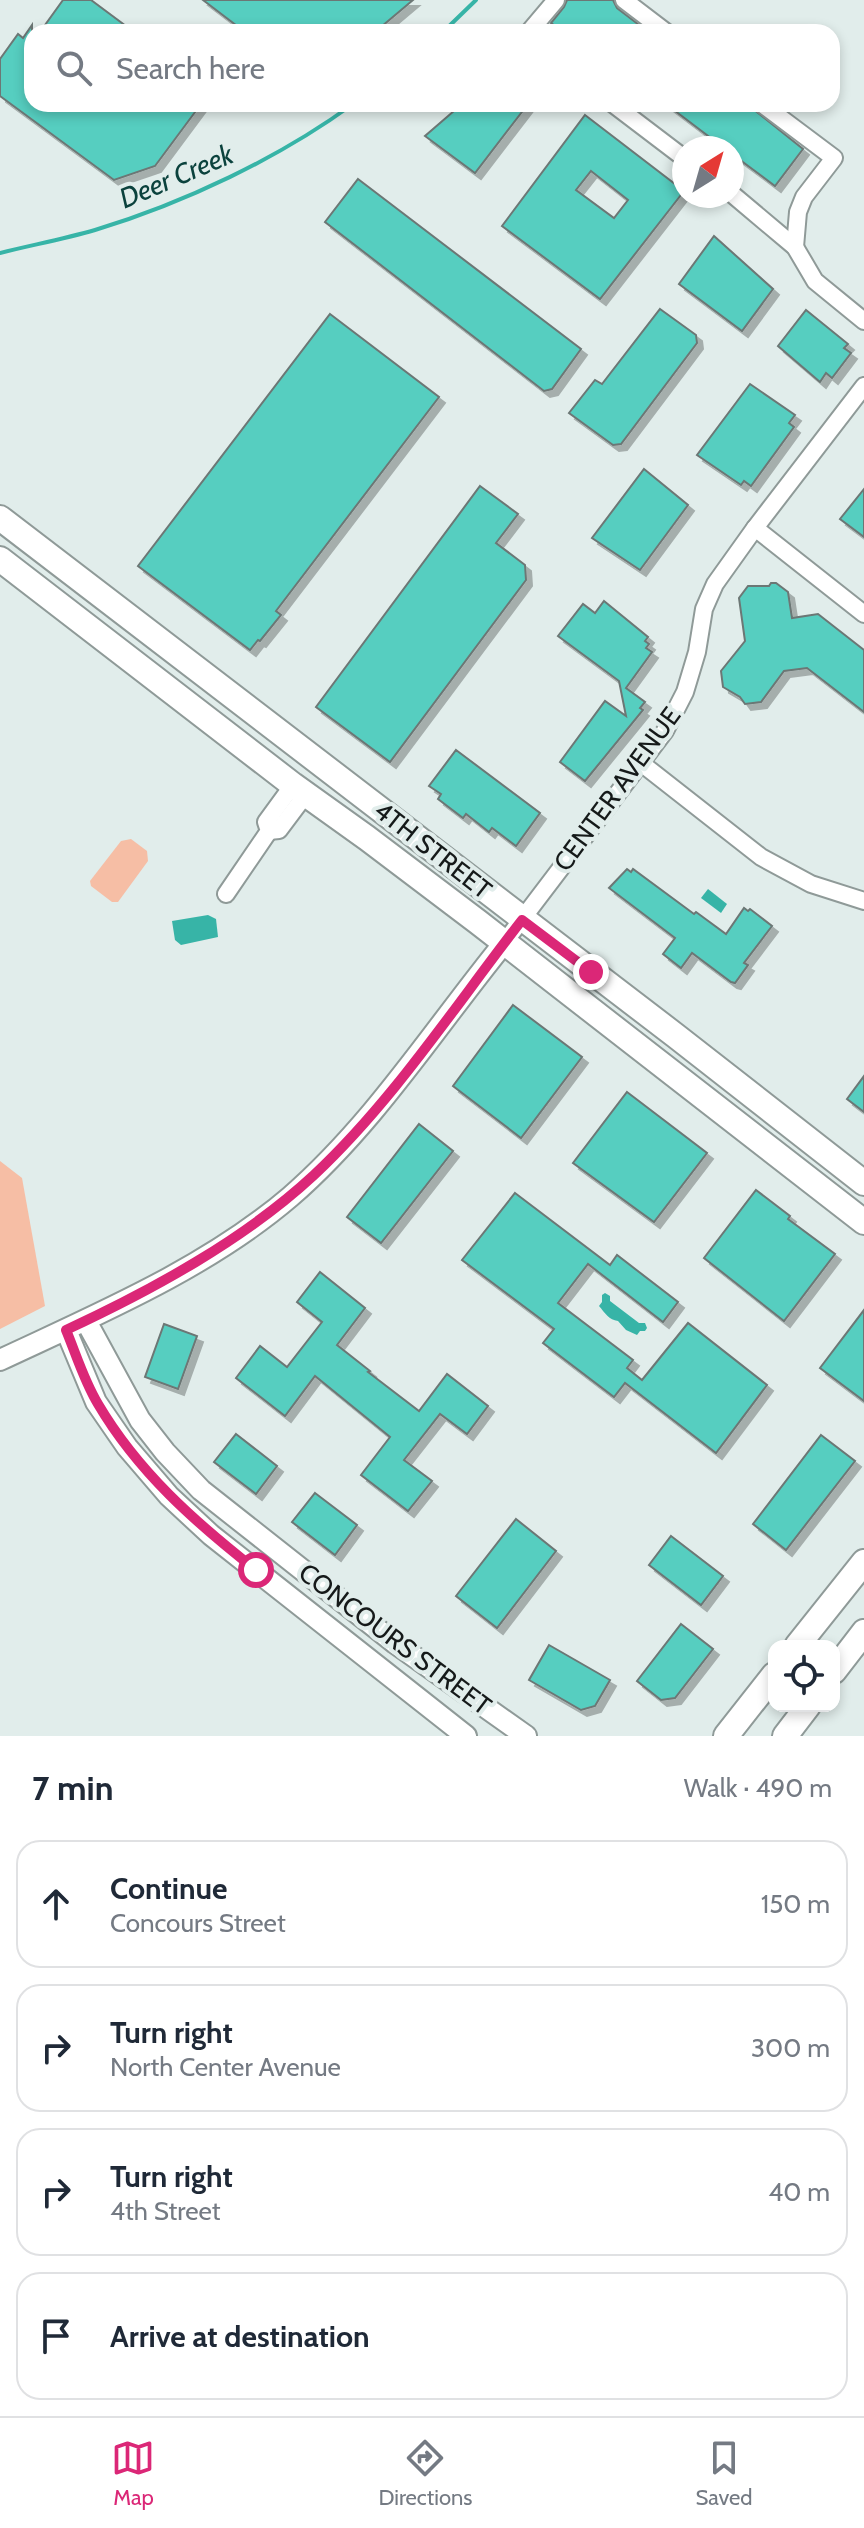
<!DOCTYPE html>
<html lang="en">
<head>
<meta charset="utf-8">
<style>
	:root { --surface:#fff; --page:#f2f2f3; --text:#1f2937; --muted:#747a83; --line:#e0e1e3; --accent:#db2777 }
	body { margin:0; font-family:Cabin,sans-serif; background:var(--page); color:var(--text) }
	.controls { position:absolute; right:24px; bottom:24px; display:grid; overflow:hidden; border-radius:16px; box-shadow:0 4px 12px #0003 }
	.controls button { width:72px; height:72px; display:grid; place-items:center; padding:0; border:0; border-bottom:2px solid var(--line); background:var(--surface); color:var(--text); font:40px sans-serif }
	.compass { position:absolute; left:672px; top:136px; width:72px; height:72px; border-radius:50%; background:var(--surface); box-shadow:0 4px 12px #0003; rotate:37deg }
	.stop { position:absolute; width:24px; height:24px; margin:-18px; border:6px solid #db2777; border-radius:50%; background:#fff }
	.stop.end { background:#db2777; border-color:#fff; box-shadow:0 2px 8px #0008 }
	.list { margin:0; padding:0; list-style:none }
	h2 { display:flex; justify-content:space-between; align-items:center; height:104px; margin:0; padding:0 32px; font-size:34px }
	h2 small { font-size:26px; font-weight:400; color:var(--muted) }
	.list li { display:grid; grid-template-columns:52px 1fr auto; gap:24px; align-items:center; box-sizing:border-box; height:128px; margin:0 16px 16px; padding:0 16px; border:2px solid var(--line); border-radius:24px }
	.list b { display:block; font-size:30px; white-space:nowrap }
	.list p { margin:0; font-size:26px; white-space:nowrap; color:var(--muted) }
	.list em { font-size:26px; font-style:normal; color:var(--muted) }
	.icon { flex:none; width:44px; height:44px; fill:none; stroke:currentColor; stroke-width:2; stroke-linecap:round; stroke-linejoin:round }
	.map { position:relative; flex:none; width:864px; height:1736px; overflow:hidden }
	.search { position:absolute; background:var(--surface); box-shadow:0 4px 12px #0003; left:24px; right:24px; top:24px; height:88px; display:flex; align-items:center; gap:20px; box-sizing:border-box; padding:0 28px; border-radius:24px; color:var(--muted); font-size:30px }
	.sheet { height:680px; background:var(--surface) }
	nav { display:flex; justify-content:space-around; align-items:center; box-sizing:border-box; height:112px; border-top:2px solid var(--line); background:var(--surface); font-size:22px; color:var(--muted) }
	nav a { display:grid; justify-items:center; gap:4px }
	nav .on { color:var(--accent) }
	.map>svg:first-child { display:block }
	.green { fill:#f6bea5 }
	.water { fill:#37b4a7 }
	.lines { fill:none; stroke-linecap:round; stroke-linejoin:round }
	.stream { stroke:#37b4a7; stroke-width:4 }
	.building { fill:#57cec0; stroke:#6c7775; stroke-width:2; fill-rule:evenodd; filter:url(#shadow) }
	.minor-casing { stroke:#8f9a98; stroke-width:20 }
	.tertiary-casing { stroke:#8f9a98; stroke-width:24 }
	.primary-casing { stroke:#8f9a98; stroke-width:28 }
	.minor { stroke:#fff; stroke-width:16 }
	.tertiary { stroke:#fff; stroke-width:20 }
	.primary { stroke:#fff; stroke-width:24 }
	.route { stroke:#db2777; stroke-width:10 }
	.labels { text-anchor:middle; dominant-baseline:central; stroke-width:8; stroke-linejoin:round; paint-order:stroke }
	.street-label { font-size:26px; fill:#151919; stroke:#e1edeb }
	.water-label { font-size:28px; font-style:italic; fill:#0b423d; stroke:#e1edeb }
</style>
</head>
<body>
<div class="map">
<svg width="864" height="1736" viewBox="0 0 864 1736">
	<defs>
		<filter id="shadow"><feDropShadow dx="6" dy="6" stdDeviation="0" flood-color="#0004"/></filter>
	</defs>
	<rect width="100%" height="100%" fill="#e1edeb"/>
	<!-- green -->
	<g class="green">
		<polygon points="131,839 147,851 148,861 118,902 112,902 91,886 90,881 121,841"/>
		<polygon points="0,1161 22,1178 45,1306 0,1329"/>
	</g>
	<!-- water -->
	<g class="water">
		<polygon points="708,889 727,904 721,913 701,898"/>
		<polygon points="208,915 216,919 218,937 181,945 175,940 172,921"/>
		<path d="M605,1293L610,1296V1301L639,1323H645L647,1328L645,1331H640L637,1335L626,1330L618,1321C609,1320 605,1313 599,1306L602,1302V1295Z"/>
	</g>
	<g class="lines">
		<!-- stream -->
		<g class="stream">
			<polyline points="443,32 476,0"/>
			<path d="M0,253C32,245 64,239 95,230C184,203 279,158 353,104"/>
		</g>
	</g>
	<!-- building -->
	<g class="building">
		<polygon points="63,0 91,0 134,32 40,32"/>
		<polygon points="203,0 413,0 375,32 245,32"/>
		<polygon points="567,0 613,0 617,8 643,28 643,32 564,32 551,23 564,7"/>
		<polygon points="32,25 32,104 201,104 155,166 114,180 0,96 0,59 18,34 23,38"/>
		<polygon points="462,104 528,104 475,173 425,136"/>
		<polygon points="666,104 747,104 803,149 775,186 732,154 732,148 724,148"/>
		<path d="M585,115L684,191L600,299L502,226ZM591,171L628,200L614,218L576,190Z"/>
		<polygon points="358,179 581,349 552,389 544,391 325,222"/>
		<polygon points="714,236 773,289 742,331 679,284"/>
		<polygon points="660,309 696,335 697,343 621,444 613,445 569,413 595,380 602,384"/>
		<polygon points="806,310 848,344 844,348 851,353 832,378 826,373 820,382 778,346"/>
		<polygon points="330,314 439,397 276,611 281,615 260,641 258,640 250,650 138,566"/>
		<polygon points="750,384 795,415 789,423 794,427 751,486 744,481 741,485 697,455"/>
		<polygon points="644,469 688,505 640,570 592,538"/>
		<polygon points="480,486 518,514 496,543 525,565 526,580 390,762 316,707"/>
		<polygon points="864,489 864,537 840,519"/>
		<polygon points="771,583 776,583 788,592 792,618 818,614 864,650 864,712 807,668 784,671 761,702 745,704 740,697 723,687 721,671 745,641 739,598 748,586 769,586"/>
		<polygon points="604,601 648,637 645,641 649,644 646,648 652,652 626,688 645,702 640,708 643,710 585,781 560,762 605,701 626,716 619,681 558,636 583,604 595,613"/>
		<polygon points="456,750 540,813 516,846 492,828 489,832 466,814 463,818 438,799 441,794 429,786"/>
		<polygon points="627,869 631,872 633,869 694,914 696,912 726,934 744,908 748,911 750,909 772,926 744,963 748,965 735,983 731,982 692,953 681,968 663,954 675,938 609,888"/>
		<polygon points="513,1005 582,1057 521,1138 453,1086"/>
		<polygon points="864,1076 864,1112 847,1099"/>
		<polygon points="627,1092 707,1153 654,1222 573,1163"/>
		<polygon points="419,1124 453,1151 381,1243 347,1217"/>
		<polygon points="756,1190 790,1216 788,1219 835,1254 784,1321 704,1258"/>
		<polygon points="515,1193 610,1265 617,1255 678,1302 663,1322 588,1264 558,1303 633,1360 627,1368 642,1380 688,1323 767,1385 716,1453 625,1383 614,1397 543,1343 554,1329 462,1260"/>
		<polygon points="320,1272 365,1308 337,1345 370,1371 368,1372 419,1411 447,1374 488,1406 467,1434 440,1414 404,1460 432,1481 408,1511 361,1475 390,1437 315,1376 285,1416 236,1378 260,1346 287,1367 322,1322 297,1302"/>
		<polygon points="864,1310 864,1401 820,1368"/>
		<polygon points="164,1324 197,1336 178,1389 145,1377"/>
		<polygon points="236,1434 277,1466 256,1494 214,1462"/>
		<polygon points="821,1435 855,1461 786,1550 753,1524"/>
		<polygon points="315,1493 357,1525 335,1555 292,1522"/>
		<polygon points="516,1519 556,1551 497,1628 456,1596"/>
		<polygon points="671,1536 723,1576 701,1605 649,1565"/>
		<polygon points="681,1624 713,1649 675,1698 661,1700 637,1681"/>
		<polygon points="549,1645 610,1680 595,1706 581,1710 529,1680"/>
	</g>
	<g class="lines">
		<!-- minor casing -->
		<g class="minor-casing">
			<g id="minor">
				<polyline points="624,0 666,32"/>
				<polyline points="529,32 556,0"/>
				<polyline points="613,104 684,158"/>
				<polyline points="762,104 834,158 804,197 798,212 795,247"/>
				<polyline points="732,194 795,247 815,281 864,321"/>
				<polyline points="755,528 864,614"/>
				<polyline points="641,763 761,857 811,884 864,901"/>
				<polyline points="269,831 279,830 306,794"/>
				<polyline points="226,894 269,831 266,822 293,785"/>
				<polyline points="504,943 665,731 685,692 697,652 704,609 715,584 755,528 864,386"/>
			</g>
		</g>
		<!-- tertiary casing -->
		<g class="tertiary-casing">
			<g id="tertiary">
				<polyline points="86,1321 140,1420 165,1452 201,1490 395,1643 526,1736"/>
				<polyline points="66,1330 96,1402 127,1447 169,1496 211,1535 466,1736"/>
				<path d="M0,1360C98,1314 207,1268 290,1197C374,1124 434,1029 504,943"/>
			</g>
		</g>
		<!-- primary casing -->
		<g class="primary-casing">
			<g id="primary">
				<polyline points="0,518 676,1036 864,1183"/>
				<polyline points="0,559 293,785 367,838 478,922 864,1222"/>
				<polyline points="797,1646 864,1562"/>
				<polyline points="834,1671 864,1632"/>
				<polyline points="726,1736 774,1675"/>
				<polyline points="785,1736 808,1706"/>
			</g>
		</g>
		<!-- minor -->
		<use href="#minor" class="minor"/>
		<!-- tertiary -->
		<use href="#tertiary" class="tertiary"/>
		<!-- primary -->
		<use href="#primary" class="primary"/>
	</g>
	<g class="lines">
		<!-- route -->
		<path class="route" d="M256,1570C195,1522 138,1472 98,1404C84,1381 76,1354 66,1330C152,1290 244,1240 314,1175C393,1101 455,1006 522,920L591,972"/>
	</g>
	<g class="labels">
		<!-- street labels -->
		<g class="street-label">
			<text transform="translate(617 789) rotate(-54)">CENTER AVENUE</text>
			<text transform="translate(433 850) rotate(38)">4TH STREET</text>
			<text transform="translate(395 1639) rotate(37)">CONCOURS STREET</text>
		</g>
		<!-- water labels -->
		<g class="water-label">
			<text transform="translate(176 176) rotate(-23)">Deer Creek</text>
		</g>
	</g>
</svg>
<div class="controls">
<button><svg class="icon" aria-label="locate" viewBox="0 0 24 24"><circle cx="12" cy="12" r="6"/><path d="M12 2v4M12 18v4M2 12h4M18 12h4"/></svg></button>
</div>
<svg class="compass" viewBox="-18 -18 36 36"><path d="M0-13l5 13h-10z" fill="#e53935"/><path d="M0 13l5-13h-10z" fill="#747a83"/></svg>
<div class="stop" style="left:256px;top:1570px"></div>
<div class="stop end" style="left:591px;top:972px"></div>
<div class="search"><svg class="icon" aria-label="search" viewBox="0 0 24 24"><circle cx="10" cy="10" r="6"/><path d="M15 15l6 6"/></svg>Search here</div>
</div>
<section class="sheet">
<h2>7 min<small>Walk · 490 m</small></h2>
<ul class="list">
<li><svg class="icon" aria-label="ahead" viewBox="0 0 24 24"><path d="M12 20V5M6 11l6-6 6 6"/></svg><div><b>Continue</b><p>Concours Street</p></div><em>150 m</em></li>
<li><svg class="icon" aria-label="right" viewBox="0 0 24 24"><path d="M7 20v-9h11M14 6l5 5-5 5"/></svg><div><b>Turn right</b><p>North Center Avenue</p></div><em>300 m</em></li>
<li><svg class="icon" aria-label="right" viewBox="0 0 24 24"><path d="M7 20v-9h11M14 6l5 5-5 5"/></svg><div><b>Turn right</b><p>4th Street</p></div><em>40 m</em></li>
<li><svg class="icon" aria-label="arrive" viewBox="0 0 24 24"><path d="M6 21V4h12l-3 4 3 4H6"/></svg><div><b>Arrive at destination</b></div></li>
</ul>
</section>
<nav>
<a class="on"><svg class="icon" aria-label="map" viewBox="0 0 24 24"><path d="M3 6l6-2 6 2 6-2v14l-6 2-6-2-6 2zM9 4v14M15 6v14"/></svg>Map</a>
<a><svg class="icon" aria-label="directions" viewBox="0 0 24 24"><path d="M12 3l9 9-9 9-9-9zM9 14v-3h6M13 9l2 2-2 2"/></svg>Directions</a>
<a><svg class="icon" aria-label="saved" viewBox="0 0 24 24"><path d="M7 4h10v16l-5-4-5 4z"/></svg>Saved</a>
</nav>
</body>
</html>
